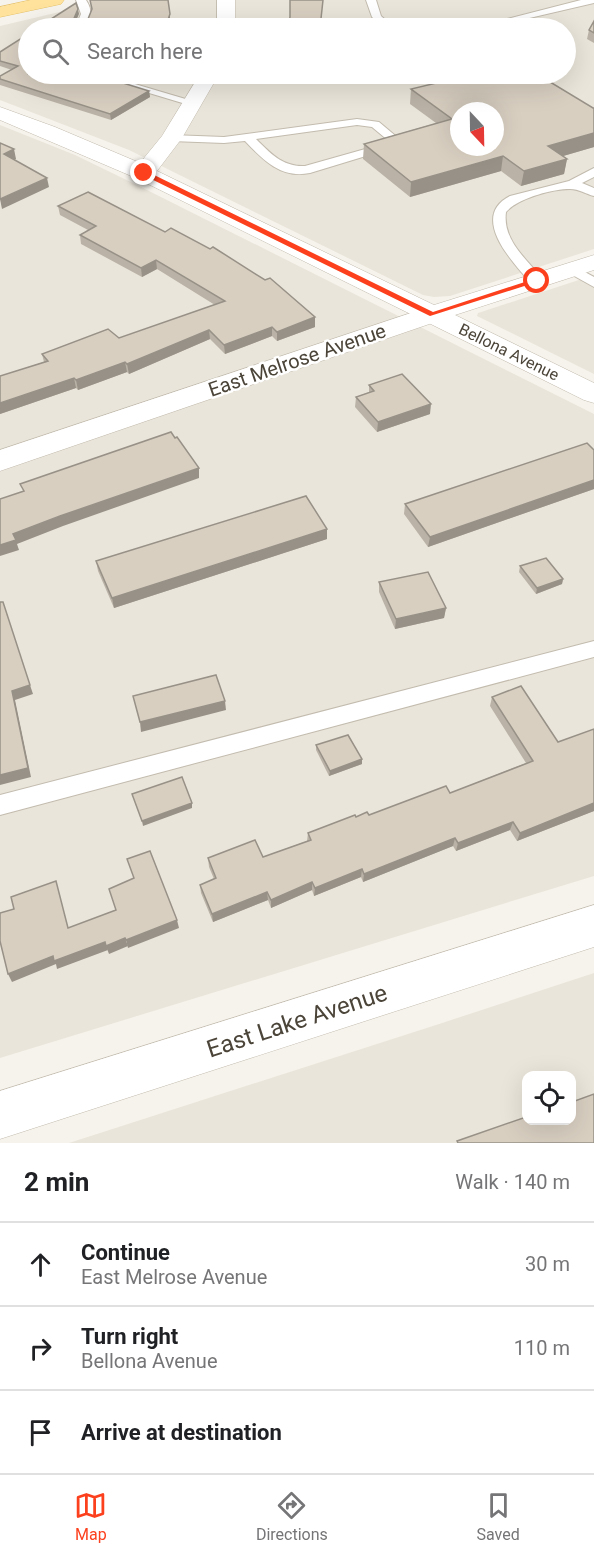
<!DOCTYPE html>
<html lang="en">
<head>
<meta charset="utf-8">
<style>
	:root { --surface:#fff; --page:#f2f2f2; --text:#202124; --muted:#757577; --line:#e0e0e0; --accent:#fc3f1d }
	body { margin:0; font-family:Roboto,sans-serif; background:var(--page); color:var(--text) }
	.controls { position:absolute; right:18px; bottom:18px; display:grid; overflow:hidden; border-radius:12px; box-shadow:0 6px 24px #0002 }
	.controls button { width:54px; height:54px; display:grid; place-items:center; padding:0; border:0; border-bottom:2px solid var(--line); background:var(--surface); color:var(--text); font:30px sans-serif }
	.compass { position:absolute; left:450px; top:102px; width:54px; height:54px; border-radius:50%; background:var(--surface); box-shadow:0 6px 24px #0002; rotate:158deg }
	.stop { position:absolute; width:18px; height:18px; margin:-14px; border:4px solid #fc3f1d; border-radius:50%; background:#fff }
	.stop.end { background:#fc3f1d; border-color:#fff; box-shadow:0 2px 6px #0008 }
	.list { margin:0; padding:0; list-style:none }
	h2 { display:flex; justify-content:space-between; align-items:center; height:78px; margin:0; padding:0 24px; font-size:26px }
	h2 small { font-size:20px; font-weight:400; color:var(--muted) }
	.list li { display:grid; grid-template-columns:39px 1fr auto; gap:18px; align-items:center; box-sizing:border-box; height:84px; padding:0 24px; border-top:2px solid var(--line) }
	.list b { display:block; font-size:22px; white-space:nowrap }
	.list p { margin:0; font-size:20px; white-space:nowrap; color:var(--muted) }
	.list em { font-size:20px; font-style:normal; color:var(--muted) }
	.icon { flex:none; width:33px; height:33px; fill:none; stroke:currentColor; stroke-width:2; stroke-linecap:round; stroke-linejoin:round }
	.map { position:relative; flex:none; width:594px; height:1143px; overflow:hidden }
	.search { position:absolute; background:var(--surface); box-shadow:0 6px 24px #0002; left:18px; right:18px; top:18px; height:66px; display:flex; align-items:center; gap:15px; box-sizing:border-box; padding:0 21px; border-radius:33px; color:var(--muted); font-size:22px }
	.sheet { height:330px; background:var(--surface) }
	nav { display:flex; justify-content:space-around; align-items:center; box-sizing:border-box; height:84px; border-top:2px solid var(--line); background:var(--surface); font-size:16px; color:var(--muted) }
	nav a { display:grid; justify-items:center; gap:3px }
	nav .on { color:var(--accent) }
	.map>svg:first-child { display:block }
	.residential { fill:#eae5da; fill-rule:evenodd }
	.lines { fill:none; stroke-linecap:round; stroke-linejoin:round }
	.service-casing { stroke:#c2bbae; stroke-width:2 }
	.minor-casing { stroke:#c2bbae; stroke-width:1 }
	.tertiary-casing { stroke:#c2bbae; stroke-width:1 }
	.primary-casing { stroke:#e6c16a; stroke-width:1 }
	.service { fill:#fff; fill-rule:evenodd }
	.minor { fill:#fff; fill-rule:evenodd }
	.tertiary { fill:#fff; fill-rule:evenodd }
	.primary { fill:#ffe39c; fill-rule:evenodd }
	.wall { fill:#bab2a6 }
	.shaded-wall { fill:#979187 }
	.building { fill:#d8cfc1; stroke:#979187; stroke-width:1.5; fill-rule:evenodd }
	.route { fill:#fc3f1d }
	.labels { text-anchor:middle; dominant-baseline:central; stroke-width:5; stroke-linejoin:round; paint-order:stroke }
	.far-street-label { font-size:16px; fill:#4b4439; stroke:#fff }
	.street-label { font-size:20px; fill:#4b4439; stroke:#fff }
	.near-street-label { font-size:24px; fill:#4b4439; stroke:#fff }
</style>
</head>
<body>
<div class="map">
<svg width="594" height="1143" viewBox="0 0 594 1143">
	<rect width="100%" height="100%" fill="#f6f3ec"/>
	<!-- residential -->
	<g class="residential">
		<path d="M110,0H594V249L450,296L434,297L423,295L129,150L0,100V26ZM28,28H566V74H28ZM459,111H495V147H459Z"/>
		<polygon points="0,125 75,155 141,187 594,414 594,876 0,1058"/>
		<polygon points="594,275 594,374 477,316 478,313"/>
		<path d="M594,973V1143H69L436,1025ZM526,1076H572V1120H526Z"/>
	</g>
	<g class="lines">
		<!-- service casing -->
		<g class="service-casing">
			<g id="service">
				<path d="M76,0H86C93,10 91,18 85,28H75L81,14Z"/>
				<polygon points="366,0 376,0 381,16 394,28 384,28 372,17"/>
				<polygon points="581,0 594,0 594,3 487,28 472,28"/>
				<polygon points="86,74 101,74 199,103 197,105 189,105"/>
				<path d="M357,119L379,122L404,143L402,145L310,173C281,179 263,160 245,141L224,143L171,141L165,138L171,135L224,137ZM357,125L372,127L390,142L305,166C283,167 271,154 256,139Z"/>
				<path d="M594,168V177L582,183L594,188V196C586,194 579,189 570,189C553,189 518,198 506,212C502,241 528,260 544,281L537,285L532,284C513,263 469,217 510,196L569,181Z"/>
				<polygon points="572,265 594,277 594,287 567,272 565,269 567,266"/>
				<polygon points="594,641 594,657 0,815 0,795"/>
			</g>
		</g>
		<!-- minor casing -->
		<g class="minor-casing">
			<polygon id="minor" points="432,306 441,308 445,314 441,320 0,471 0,450"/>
		</g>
		<!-- tertiary casing -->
		<g class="tertiary-casing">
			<g id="tertiary">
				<rect x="217" y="0" width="18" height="28"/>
				<polygon points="200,74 219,74 182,138 157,171 434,305 594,255 594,270 455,315 594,383 594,403 584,400 136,178 0,120 0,107 55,127 140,163 162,136"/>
				<polygon points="594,905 594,947 0,1139 0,1091"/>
			</g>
		</g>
		<!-- primary casing -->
		<g class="primary-casing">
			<polygon id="primary" points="31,0 64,0 61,4 0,17 0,7"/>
		</g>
		<!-- service -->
		<use href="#service" class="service"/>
		<!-- minor -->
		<use href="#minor" class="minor"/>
		<!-- tertiary -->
		<use href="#tertiary" class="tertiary"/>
		<!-- primary -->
		<use href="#primary" class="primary"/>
	</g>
	<!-- wall -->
	<g class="wall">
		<polygon points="594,21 594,43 587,39 589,30"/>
		<polygon points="0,52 28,74 149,91 150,97 111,120 0,85 0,76 12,70 0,66"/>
		<polygon points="107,74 144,74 139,83"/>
		<polygon points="411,89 594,108 594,147 563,156 567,159 564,174 521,186 501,171 410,197 363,159 364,144 436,123 410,104"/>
		<polygon points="58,206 315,327 277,341 272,336 225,354 210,339 129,374 127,372 78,390 76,388 0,414 0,376 44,362 42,354 119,338 215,305 157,269 142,277 81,244 80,235 88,230 60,215"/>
		<polygon points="369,385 430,414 377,432 355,407 356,397 369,392"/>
		<polygon points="594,450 594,489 428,547 404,514 405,504"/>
		<polygon points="327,529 327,539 114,608 98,571 96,561"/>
		<polygon points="520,566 563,579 562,584 536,594 519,572"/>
		<polygon points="379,582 446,608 444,618 395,629 379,592"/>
		<polygon points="492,697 558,742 594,729 594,811 517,841 510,830 456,851 453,846 363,882 361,877 314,896 312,890 271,908 268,900 213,922 201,893 200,885 214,879 209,867 208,858 263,857 307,841 308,833 356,817 369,815 450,793 526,763 490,706"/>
		<polygon points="316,745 362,759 362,764 329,776 316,750"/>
	</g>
	<!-- shaded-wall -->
	<g class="shaded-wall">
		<polygon points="78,9 79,14 73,28 72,23"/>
		<polygon points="170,14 170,19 167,28 165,28"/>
		<polygon points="140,74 144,74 139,83 138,77"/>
		<polygon points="149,91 150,97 111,120 110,114"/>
		<polygon points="594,133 594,147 546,161 548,146"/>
		<polygon points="14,149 16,159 6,164 4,154"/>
		<polygon points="503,156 501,171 410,197 411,182"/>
		<polygon points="567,159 564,174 521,186 524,171"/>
		<polygon points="47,178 49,187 2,209 0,199"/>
		<polygon points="156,260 157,269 142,277 141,268"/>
		<polygon points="315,317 315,327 277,341 277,332"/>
		<polygon points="272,327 272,336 225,354 224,345"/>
		<polygon points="209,330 210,339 129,374 127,364"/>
		<polygon points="125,362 127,372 78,390 76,380"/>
		<polygon points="74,378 76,388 0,414 0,403"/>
		<polygon points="431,404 430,414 377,432 378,422"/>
		<polygon points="199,468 199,478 63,526 17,544 19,550 0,556 0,545 13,534 60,516"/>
		<polygon points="594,480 594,489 428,547 430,537"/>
		<polygon points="327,529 327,539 114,608 112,598"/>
		<polygon points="563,579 562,584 536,594 537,588"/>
		<polygon points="446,608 444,618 395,629 396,619"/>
		<polygon points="30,685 33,694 15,700 31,777 0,785 0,775 12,691"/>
		<polygon points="225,701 226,710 141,732 140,722"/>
		<polygon points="362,759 362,764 329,776 330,771"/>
		<polygon points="192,803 192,808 143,826 142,821"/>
		<polygon points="594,803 594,811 517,841 520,833"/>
		<polygon points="513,822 510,830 456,851 458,843"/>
		<polygon points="455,838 453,846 363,882 364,874"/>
		<polygon points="362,869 361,877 314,896 315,888"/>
		<polygon points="312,882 312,890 271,908 271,900"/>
		<polygon points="267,892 268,900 213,922 212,914"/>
		<polygon points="177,920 179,928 128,948 126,940"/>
		<polygon points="125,938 128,946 109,954 106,946"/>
		<polygon points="105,942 108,950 57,969 56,964 12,982 8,974 53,956"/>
	</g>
	<!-- building -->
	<g class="building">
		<polygon points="90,0 168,0 170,14 165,28 37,28 76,3 78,9 72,23 86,24 92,9"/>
		<polygon points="290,0 323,0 320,28 288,28 290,17"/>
		<polygon points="594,21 594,33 589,30"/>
		<polygon points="28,34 28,74 94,74 149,91 110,114 0,79 0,76 18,66 0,61 0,52"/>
		<polygon points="126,74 140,74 138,77"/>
		<path d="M474,74H537L593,108H594V133L548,146L567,159L524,171L503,156L411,182L364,144L452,119L411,89ZM459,111H495V147H459Z"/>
		<polygon points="0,143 14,149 4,154 47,178 0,199"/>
		<polygon points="88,192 165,232 171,228 210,249 213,247 265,280 270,278 315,317 277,332 272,327 224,345 209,330 127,364 125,362 76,380 74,378 0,403 0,376 48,361 42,354 108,329 119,338 225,301 156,260 141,268 80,235 96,226 58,206"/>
		<polygon points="402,374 431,404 378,422 356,397 374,391 369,385"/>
		<polygon points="171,432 175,438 177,437 199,468 60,516 13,534 16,540 0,545 0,499 24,491 20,484"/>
		<polygon points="587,443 594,450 594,480 430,537 405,504"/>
		<polygon points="306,496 327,529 112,598 96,561"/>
		<polygon points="546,558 563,579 537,588 520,566"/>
		<polygon points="428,572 446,608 396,619 379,582"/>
		<polygon points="0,602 3,602 30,685 12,691 28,768 0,775"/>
		<polygon points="216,675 225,701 140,722 133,696"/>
		<polygon points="521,686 558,742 594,729 594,803 520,833 513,822 458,843 455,838 364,874 362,869 315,888 312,882 271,900 267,892 212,914 200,885 216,878 208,858 255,840 263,857 311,840 308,833 355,815 356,817 367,812 369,815 446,786 450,793 533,761 492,697"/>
		<polygon points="348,735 362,759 330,771 316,745"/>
		<polygon points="182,777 192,803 142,821 132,794"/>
		<polygon points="150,851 177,920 126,940 125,938 106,946 105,942 54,961 53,956 8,974 0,941 0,913 14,909 11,897 56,881 68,928 116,910 109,889 134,878 127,859"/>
		<polygon points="594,1094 594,1143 458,1143 457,1141 526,1117 526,1120 572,1120 572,1102"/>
	</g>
	<!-- route -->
	<polygon class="route" points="141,171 146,171 433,312 534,279 540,281 430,316 141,174"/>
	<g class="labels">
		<!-- far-street labels -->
		<g class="far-street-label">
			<text transform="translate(509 352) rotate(26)">Bellona Avenue</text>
		</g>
		<!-- street labels -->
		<g class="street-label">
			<text transform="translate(297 360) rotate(-19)">East Melrose Avenue</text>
		</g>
		<!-- near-street labels -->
		<g class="near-street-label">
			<text transform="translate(297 1021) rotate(-18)">East Lake Avenue</text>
		</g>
	</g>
</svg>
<div class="controls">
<button><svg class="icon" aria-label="locate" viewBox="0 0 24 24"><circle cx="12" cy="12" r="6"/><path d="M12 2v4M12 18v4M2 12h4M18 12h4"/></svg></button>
</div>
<svg class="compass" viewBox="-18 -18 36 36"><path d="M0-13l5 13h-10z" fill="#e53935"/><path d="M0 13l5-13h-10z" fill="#757577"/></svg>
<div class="stop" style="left:537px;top:281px"></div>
<div class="stop end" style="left:144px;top:173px"></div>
<div class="search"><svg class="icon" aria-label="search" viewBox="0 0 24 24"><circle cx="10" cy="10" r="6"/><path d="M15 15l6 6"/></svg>Search here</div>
</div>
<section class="sheet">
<h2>2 min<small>Walk · 140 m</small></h2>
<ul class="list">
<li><svg class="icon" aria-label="ahead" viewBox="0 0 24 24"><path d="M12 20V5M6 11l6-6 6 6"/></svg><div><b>Continue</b><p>East Melrose Avenue</p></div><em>30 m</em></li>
<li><svg class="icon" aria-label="right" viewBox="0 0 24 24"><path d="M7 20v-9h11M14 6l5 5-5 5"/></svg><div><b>Turn right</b><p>Bellona Avenue</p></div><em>110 m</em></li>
<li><svg class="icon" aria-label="arrive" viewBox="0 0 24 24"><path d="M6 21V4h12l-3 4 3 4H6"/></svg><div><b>Arrive at destination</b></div></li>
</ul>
</section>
<nav>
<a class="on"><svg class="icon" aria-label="map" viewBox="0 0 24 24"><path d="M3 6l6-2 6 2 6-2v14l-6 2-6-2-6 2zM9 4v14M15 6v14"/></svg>Map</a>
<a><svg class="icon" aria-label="directions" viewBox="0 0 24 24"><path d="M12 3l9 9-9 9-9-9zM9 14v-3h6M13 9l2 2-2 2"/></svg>Directions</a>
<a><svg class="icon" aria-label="saved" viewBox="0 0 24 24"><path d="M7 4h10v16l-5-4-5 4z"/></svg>Saved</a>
</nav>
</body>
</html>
